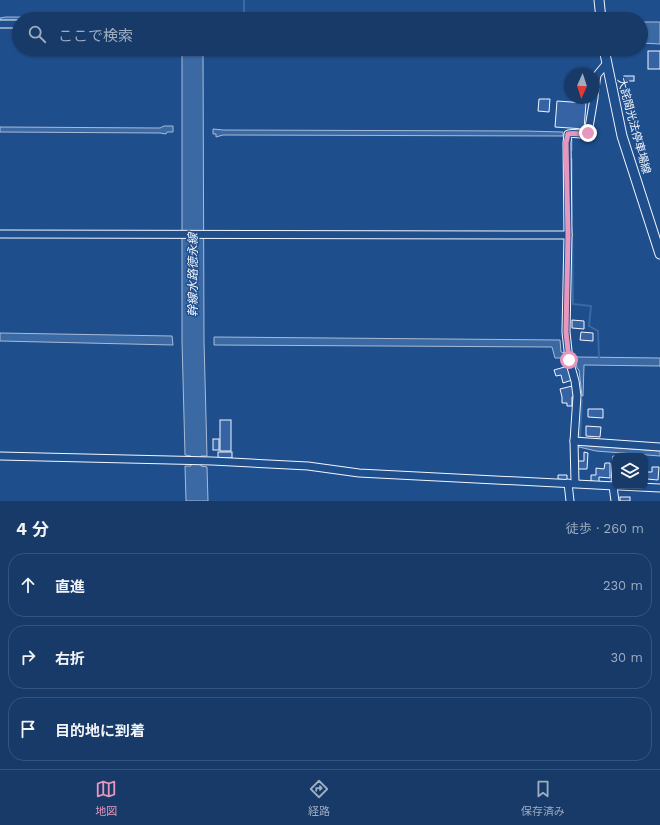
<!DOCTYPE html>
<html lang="ja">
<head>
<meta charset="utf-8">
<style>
	:root { --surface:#173a69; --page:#244571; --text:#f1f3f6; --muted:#9eadc0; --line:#36547d; --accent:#e797bd }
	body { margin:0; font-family:"Work Sans","Noto Sans JP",sans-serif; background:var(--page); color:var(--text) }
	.controls { position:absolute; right:12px; bottom:12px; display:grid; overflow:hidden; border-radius:8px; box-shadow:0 1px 3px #0004 }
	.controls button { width:36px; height:36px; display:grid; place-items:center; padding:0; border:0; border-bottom:1px solid var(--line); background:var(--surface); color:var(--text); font:20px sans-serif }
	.compass { position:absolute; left:564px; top:68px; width:36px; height:36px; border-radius:50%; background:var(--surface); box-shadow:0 1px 3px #0004; rotate:183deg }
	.stop { position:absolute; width:12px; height:12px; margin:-9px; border:3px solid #e797bd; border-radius:50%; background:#fff }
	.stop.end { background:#e797bd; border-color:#fff; box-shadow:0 1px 4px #0008 }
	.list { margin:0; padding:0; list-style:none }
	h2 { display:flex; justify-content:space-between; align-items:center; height:52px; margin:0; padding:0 16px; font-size:17px }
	h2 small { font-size:13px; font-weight:400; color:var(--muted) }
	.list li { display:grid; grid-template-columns:26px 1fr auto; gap:12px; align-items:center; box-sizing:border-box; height:64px; margin:0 8px 8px; padding:0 8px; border:1px solid var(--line); border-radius:16px }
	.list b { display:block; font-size:15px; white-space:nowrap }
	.list em { font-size:13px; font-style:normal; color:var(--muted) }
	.icon { flex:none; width:22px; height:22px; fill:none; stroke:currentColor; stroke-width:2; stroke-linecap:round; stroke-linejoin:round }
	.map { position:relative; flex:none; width:660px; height:501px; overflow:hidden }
	.search { position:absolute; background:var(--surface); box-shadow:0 1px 3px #0004; left:12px; right:12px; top:12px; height:44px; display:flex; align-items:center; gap:10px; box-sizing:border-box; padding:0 14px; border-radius:22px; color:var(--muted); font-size:15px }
	.sheet { height:268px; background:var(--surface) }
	nav { display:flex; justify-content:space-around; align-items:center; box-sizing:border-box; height:56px; border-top:1px solid var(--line); background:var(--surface); font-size:11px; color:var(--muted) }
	nav a { display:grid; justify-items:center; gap:2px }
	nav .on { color:var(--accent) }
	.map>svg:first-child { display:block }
	.water { fill:#3b69a3; stroke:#a8bbd7 }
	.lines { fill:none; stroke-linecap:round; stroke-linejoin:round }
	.stream { stroke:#3b69a3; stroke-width:2 }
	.building { fill:#3563a3; stroke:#f2f6ff }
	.minor-casing { stroke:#f2f6ff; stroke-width:9 }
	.major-casing { stroke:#f2f6ff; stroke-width:11 }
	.minor { stroke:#1f4e8c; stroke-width:7 }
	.major { stroke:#1f4e8c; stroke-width:9 }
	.route { stroke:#e797bd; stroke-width:5 }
	.labels { text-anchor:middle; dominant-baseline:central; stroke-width:3; stroke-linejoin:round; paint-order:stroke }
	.street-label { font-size:11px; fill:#f2f6ff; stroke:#1f4e8c }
	.water-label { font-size:12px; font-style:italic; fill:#f2f6ff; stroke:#1f4e8c }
</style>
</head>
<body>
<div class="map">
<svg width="660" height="501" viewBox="0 0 660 501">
	<rect width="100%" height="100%" fill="#1f4e8c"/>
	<!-- water -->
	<g class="water">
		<polygon points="6,17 173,18 19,19 19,21 0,21 0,18"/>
		<polygon points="641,22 660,22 660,44 641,43"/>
		<polygon points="182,49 203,49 204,341 207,456 201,456 201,466 207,467 208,501 186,501 185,466 191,466 191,456 185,455 182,341"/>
		<polygon points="164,126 173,126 173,132 167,132 166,134 160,133 0,132 0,127 160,128"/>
		<polygon points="213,129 223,130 525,131 563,132 563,136 223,135 216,137 216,134 213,134"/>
		<polygon points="0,333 172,336 173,345 0,341"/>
		<polygon points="214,337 560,340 561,352 565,353 564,358 555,358 552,347 214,345"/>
		<polygon points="572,355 578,357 660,358 660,366 584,365 583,396 582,396 579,370 577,368 576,360 573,358"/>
		<polygon points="579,445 660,451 660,456 596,451 579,447"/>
	</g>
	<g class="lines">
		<!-- stream -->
		<g class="stream">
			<polyline points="244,12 244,0"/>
			<polyline points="572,140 572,150"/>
			<polyline points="572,159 572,220"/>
			<polyline points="572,228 573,304 591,306 589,326 598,331 599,357"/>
			<polyline points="580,437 582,400"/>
		</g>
	</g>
	<!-- building -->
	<g class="building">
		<rect x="648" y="51" width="12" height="18"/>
		<rect x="624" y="76" width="10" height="5"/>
		<polygon points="539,99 550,99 549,112 538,111"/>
		<polygon points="557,101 586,103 584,129 555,127"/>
		<polygon points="572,320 584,321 584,329 572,328"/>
		<polygon points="581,332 593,333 593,341 580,340"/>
		<polygon points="568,366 572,380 563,383 561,375 556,376 554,370"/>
		<polygon points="572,386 574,396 572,397 572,406 567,406 567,403 562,403 562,397 560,389"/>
		<polygon points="588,409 603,409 603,418 588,417"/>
		<rect x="220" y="420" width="11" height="31"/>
		<polygon points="586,426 601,427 600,437 586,436"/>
		<rect x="213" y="439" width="6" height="11"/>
		<rect x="218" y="452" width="14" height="6"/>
		<polygon points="584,452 588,453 587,469 578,469 578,461 584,461"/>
		<polygon points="613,456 617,456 615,456 615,483 611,482"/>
		<polygon points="605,463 610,463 610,478 599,477 599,482 591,481 591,475 596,475 596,468 604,469"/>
		<polygon points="652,467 659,467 658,480 647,479 647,472 652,472"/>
		<polygon points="558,475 567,475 567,480 558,479"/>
		<rect x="620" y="497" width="10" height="4"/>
	</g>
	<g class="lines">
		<!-- minor casing -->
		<g class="minor-casing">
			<g id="minor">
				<polyline points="0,24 19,24"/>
				<polyline points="594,96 597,75 606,64"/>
				<polyline points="0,234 568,235"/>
				<polyline points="574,441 660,447"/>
				<polyline points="0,456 212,461 308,466 359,473 615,486"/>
				<polyline points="568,483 570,501"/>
				<path d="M575,483L574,441L577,396L575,381L569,360L566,332L568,235L567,143L568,134C575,132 582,136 588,133L594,98"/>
				<polyline points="613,486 615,501"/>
				<polyline points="619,486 660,488"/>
			</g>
		</g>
		<!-- major casing -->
		<g class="major-casing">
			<g id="major">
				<polyline points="599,0 601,19"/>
				<polyline points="604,49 622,136 660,254"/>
			</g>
		</g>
		<!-- minor -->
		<use href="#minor" class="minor"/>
		<!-- major -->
		<use href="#major" class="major"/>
	</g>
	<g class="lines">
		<!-- route -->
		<path class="route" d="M569,360L566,332L568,235L566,143L568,134C575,132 582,136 588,133"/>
	</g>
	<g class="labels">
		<!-- street labels -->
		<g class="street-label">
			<text transform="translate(634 126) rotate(75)">大詫間光法停車場線</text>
		</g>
		<!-- water labels -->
		<g class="water-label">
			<text transform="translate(193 275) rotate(-90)">幹線水路徳永線</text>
		</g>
	</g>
</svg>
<div class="controls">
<button><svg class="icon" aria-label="layers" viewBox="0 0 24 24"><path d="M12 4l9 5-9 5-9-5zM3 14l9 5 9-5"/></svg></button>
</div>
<svg class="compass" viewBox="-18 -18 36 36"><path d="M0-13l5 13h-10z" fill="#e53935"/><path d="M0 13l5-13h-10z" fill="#9eadc0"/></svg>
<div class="stop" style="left:569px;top:360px"></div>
<div class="stop end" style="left:588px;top:133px"></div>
<div class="search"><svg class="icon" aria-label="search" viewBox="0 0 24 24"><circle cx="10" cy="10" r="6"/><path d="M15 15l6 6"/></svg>ここで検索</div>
</div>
<section class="sheet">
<h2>4 分<small>徒歩 · 260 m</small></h2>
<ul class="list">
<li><svg class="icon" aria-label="ahead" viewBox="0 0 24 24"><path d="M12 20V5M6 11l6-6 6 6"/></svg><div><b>直進</b></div><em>230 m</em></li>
<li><svg class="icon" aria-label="right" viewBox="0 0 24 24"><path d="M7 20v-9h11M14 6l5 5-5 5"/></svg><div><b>右折</b></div><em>30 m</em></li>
<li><svg class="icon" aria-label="arrive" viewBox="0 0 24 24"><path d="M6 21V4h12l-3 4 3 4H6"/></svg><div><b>目的地に到着</b></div></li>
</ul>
</section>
<nav>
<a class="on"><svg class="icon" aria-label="map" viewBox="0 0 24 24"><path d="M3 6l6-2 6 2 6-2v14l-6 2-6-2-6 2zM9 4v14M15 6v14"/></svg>地図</a>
<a><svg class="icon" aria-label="directions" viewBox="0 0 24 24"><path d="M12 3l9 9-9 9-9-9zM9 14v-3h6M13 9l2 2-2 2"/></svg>経路</a>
<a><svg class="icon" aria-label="saved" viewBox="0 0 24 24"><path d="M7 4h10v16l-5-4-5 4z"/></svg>保存済み</a>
</nav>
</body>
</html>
